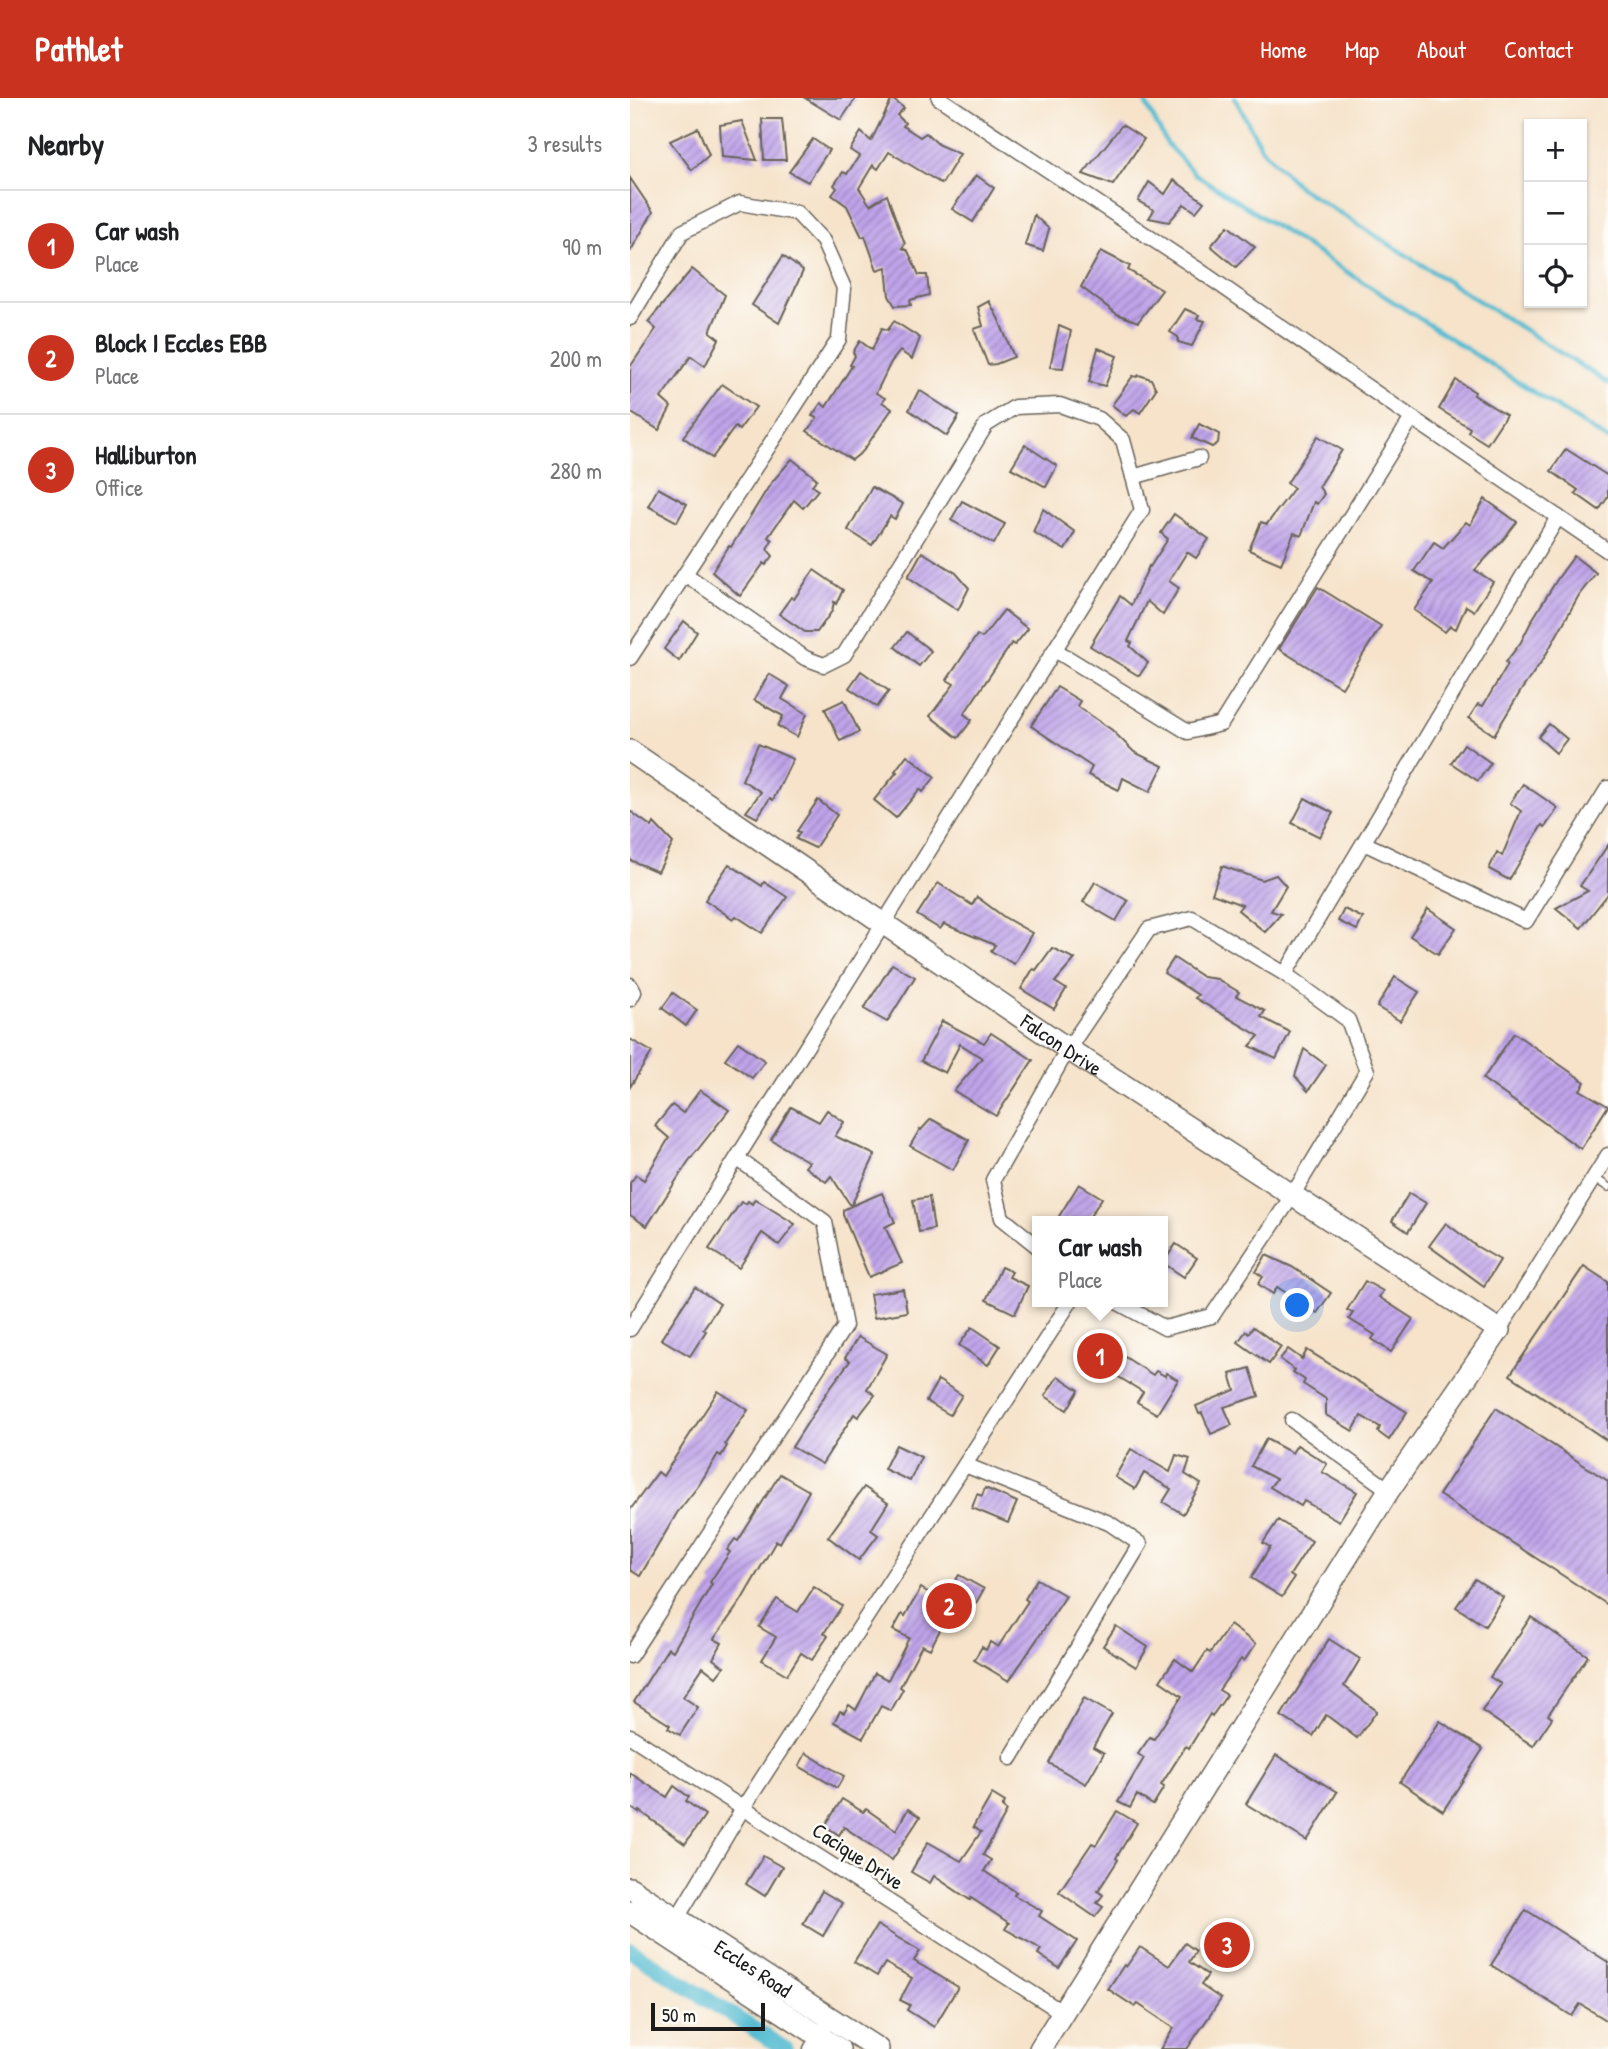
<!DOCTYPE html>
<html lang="en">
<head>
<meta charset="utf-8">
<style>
	:root { --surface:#fff; --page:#f6f6f6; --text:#202124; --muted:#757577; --line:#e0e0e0; --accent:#c8321e }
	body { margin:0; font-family:"Patrick Hand",sans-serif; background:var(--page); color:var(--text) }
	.controls { position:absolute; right:21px; top:21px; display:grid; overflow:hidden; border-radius:0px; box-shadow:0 2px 5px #0004 }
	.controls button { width:63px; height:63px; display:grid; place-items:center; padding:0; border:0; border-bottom:2px solid var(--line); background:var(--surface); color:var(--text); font:35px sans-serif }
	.scale { position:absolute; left:21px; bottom:18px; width:114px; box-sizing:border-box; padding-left:7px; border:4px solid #1c1c1c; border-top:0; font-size:19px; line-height:24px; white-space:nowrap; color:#1c1c1c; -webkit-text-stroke:5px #fdfcf7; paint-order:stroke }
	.you { position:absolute; left:668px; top:1208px; width:24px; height:24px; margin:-18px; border:5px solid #fff; border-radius:50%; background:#1a73e8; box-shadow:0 0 0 10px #1a73e833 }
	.badge { display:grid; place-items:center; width:46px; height:46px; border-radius:50%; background:var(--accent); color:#fff; font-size:23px; font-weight:700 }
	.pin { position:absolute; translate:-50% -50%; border:4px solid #fff; box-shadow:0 2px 7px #0006 }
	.popup { position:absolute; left:402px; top:1118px; width:136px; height:91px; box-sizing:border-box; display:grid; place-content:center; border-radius:0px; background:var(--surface); filter:drop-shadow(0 2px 5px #0005); font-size:23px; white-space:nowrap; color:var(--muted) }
	.popup b { font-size:26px; color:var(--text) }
	.popup::after { content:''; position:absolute; left:50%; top:100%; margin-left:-14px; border:14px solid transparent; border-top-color:var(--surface) }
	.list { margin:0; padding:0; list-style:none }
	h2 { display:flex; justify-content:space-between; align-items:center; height:91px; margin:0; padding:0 28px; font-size:30px }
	h2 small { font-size:23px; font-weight:400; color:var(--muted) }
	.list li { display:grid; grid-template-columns:46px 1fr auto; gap:21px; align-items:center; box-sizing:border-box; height:112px; padding:0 28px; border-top:2px solid var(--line) }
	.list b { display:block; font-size:26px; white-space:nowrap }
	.list p { margin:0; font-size:23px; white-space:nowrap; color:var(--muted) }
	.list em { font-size:23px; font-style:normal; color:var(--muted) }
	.icon { flex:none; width:38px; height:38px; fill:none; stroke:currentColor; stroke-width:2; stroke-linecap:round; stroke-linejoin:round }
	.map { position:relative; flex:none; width:978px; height:1951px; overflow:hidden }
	header { display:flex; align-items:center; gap:42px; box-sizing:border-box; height:98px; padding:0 35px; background:var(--accent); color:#fff }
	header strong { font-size:33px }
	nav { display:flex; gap:38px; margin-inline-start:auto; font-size:24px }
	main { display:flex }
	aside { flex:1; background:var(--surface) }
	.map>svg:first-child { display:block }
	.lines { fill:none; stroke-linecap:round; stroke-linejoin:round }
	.stream { stroke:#53bbd1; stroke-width:4.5 }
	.canal { stroke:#53bbd1; stroke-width:16 }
	.building { fill:url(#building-hatch) }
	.lane-casing { stroke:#686259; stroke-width:10 }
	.street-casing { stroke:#686259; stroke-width:17 }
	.secondary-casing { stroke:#686259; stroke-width:24 }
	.lane { stroke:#fff; stroke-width:7 }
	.street { stroke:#fff; stroke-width:14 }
	.secondary { stroke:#fff; stroke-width:21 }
	.labels { text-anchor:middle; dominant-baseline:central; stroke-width:5; stroke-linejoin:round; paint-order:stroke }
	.street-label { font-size:21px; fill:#1c1c1c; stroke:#fdfcf7 }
</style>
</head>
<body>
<header>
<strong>Pathlet</strong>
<nav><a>Home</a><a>Map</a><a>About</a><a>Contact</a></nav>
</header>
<main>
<aside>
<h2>Nearby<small>3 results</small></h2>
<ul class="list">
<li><span class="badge">1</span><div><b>Car wash</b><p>Place</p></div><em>90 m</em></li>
<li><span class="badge">2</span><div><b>Block I Eccles EBB</b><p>Place</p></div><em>200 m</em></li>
<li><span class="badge">3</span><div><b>Halliburton</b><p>Office</p></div><em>280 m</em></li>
</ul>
</aside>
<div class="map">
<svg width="978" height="1951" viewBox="0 0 978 1951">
	<defs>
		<pattern id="building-hatch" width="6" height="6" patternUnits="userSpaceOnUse" patternTransform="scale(1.75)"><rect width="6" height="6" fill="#c0a4ea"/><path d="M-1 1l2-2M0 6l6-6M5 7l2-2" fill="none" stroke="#9b85bd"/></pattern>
	</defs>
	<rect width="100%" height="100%" fill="#fdfcf7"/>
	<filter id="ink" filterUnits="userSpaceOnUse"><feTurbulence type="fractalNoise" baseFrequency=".0143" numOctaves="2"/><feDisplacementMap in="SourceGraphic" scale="14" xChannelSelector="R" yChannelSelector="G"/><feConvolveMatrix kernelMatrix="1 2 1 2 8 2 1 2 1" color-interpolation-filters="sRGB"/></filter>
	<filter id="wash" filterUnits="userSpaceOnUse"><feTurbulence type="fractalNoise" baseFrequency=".00686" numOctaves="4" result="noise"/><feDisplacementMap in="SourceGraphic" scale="28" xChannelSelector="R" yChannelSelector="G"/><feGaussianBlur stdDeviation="1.57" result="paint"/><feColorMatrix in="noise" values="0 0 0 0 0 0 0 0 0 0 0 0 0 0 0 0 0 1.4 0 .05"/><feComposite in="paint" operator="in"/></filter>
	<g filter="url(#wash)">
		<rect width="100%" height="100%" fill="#f6e3ca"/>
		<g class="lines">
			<!-- stream -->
			<g class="stream">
				<polyline points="513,0 537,46 565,76 978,342"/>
				<polyline points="605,0 632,51 669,89 978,285"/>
			</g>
			<!-- canal -->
			<polyline class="canal" points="0,1852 155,1951"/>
		</g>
		<g id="blocks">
			<!-- building -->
			<g class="building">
				<polygon points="175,0 226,0 211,22"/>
				<polygon points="262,1 274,10 267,17 275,25 273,28 290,39 296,35 309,47 330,56 312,86 259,54 248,71 243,67 229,90 240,107 257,97 275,146 272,150 278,153 289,177 297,177 299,197 280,202 281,207 265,208 259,198 256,169 247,172 235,138 232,139 217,108 202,97 207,90 204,87 213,74 217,76 229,58 220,52 231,34 241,43"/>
				<polygon points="132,21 152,21 156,62 134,62"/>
				<polygon points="112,23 127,62 92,59 90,27"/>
				<polygon points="492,27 514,41 483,87 453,76"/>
				<polygon points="68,30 79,57 62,72 40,43"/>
				<polygon points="183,41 199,52 178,84 159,74"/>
				<polygon points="346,77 364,90 343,124 322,111"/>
				<polygon points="0,80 23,114 0,154"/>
				<polygon points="544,82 574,104 566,114 554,106 539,124 519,120 524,112 508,103 519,84 535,96"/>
				<polygon points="404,117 419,131 413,153 395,147"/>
				<polygon points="598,128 625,149 606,169 581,148"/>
				<polygon points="471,153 500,168 498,172 532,192 508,224 487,216 451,189"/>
				<polygon points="153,158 173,173 149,225 122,207"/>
				<polygon points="62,171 95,197 80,234 89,241 75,268 61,258 31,300 41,309 29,332 0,314 0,269 26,231 18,224"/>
				<polygon points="359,203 369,222 384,259 366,266 358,267 344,231 353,228 348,209"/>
				<polygon points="555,211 569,217 567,221 575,223 562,248 548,244 548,239 540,234"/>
				<polygon points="264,223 290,240 282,261 270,253 261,264 246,295 255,300 252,304 262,311 233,353 222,362 177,333 187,320 182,318 191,305 196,309 222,268 220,267 225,258 223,254 230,243 242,252 252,230 258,232"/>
				<polygon points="429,228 441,233 433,270 420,269"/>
				<polygon points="468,250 487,258 475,288 459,284"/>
				<polygon points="509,277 521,281 526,291 510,315 504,311 496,318 482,307 503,278 507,279"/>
				<polygon points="826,282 845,294 844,297 876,317 857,346 838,334 840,330 809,311"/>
				<polygon points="92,286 126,309 109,332 105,329 82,360 53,339"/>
				<polygon points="289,292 329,318 317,338 279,312"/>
				<polygon points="569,326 589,336 588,345 582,349 562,340"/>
				<polygon points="688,338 712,352 689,389 694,396 687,406 684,404 671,438 664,435 651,466 619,452 631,424 637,426 664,390 657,385"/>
				<polygon points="395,347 427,368 416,389 381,370"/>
				<polygon points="936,351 978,378 978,399 969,412 945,395 948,392 921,373"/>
				<polygon points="162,361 187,381 182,387 188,392 173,410 164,402 138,439 142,442 137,451 143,458 136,467 134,465 110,498 82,474 99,448 101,449 141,385"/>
				<polygon points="242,389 273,406 265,421 260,418 242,447 218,432"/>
				<polygon points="28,390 57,406 47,424 18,408"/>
				<polygon points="855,401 887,424 872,443 845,472 863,484 844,513 836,508 826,531 820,528 815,534 784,512 803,485 784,473 804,444 813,450 836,424 840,427"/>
				<polygon points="332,403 375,426 364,446 321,422"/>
				<polygon points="413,411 445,434 435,452 403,434"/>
				<polygon points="544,416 579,441 566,460 557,454 539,483 549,490 533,517 517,503 498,543 502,545 500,548 518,565 509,578 460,548 490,498 501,507 519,468 520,469 538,441 531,435"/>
				<polygon points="292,454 326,475 339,490 328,512 278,479"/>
				<polygon points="944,458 966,475 949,497 914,560 892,591 864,637 839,620 848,606 853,608 878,566 876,564 891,544 902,522 928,480"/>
				<polygon points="184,472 213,492 206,506 204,504 202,513 187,534 175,534 149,516 161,499 164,501"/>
				<polygon points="688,489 751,528 712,590 649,551"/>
				<polygon points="374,512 398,531 385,547 382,545 334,616 342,622 328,640 300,618 324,586 317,582 347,537 352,540"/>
				<polygon points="54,523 67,534 49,563 34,551"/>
				<polygon points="277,534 301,553 289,568 265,549"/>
				<polygon points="231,573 259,593 247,609 219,590"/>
				<polygon points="139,576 159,588 152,601 177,616 167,639 148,628 153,618 124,602"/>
				<polygon points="427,589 450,603 447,608 482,632 504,654 533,668 520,694 493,680 489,692 458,677 462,669 401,628"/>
				<polygon points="214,602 229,634 210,643 195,611"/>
				<polygon points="919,626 937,641 926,655 908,639"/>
				<polygon points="128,646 163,661 143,702 140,700 127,720 116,714 131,694 112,682"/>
				<polygon points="834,646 861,665 848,683 821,665"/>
				<polygon points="277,657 305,679 293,694 290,691 266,720 244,702 267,674 265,673"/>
				<polygon points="893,686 928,710 915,729 912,727 879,782 859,771 867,754 872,758 891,713 880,705"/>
				<polygon points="675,700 703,715 690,739 662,725"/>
				<polygon points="188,702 207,717 185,750 166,741 170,734 167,733"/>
				<polygon points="0,713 22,729 24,725 43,745 28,774 0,762"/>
				<polygon points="978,747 978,796 951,830 926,810 958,793 950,788"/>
				<polygon points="99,766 132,788 134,784 157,799 132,835 106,818 103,821 75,802"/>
				<polygon points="592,768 632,782 646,777 656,788 641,813 651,816 635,834 608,812 612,807 582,796"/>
				<polygon points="465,784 498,803 486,823 453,804"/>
				<polygon points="308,785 342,807 347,799 374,819 402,835 384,866 361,853 365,847 314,826 310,831 287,817"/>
				<polygon points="714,811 733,820 727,832 708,823"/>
				<polygon points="798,811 826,830 808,856 780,838"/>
				<polygon points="422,850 445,861 425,884 436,891 424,911 391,891 403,871 406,872"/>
				<polygon points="544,860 573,879 587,881 609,894 606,898 635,913 631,919 660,934 646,961 620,948 629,938 565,900 568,897 534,875"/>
				<polygon points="262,866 285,879 257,924 234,911"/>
				<polygon points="765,879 789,894 770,923 747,909"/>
				<polygon points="43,895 67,912 56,928 32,910"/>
				<polygon points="312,923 354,945 361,935 403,962 366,1018 324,993 352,960 330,946 315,975 291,963"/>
				<polygon points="884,935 955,984 950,992 978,1008 951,1051 853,981"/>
				<polygon points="0,941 22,954 0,989"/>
				<polygon points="108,944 135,963 122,980 95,961"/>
				<polygon points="674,951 696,967 678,993 665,978"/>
				<polygon points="70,992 99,1012 58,1064 17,1128 0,1117 0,1085 6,1077 14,1082 39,1040 25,1028 42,1007 53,1015"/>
				<polygon points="161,1009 189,1024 197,1012 214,1024 205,1038 245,1057 221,1108 252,1095 265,1124 255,1129 272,1165 239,1179 213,1117 213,1112 221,1108 201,1078 196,1084 175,1069 179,1064 141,1042"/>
				<polygon points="301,1021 339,1042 323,1072 280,1048 290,1031 291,1032"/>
				<polygon points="449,1086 472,1100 457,1123 426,1123"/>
				<polygon points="779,1095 796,1105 778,1134 762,1123"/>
				<polygon points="299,1099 304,1131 289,1134 283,1102"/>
				<polygon points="125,1101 165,1126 149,1147 132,1135 109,1170 79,1151 111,1104 116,1106 118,1103 122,1106"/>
				<polygon points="816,1125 846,1148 870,1162 854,1188 799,1148"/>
				<polygon points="546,1146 567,1160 554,1179 533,1165"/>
				<polygon points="636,1157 662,1169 701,1195 687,1215 647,1189 643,1196 628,1186 633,1179 626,1174"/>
				<polygon points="954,1168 978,1184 978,1343 880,1277"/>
				<polygon points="371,1169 382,1174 379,1179 398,1188 385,1216 356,1202"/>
				<polygon points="735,1183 753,1193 749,1199 783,1221 761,1254 742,1241 745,1237 719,1221 723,1215 717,1212"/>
				<polygon points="65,1189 90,1206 73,1231 76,1233 60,1258 31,1241"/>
				<polygon points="273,1191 277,1214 244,1220 240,1196"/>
				<polygon points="342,1229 370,1248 358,1267 329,1247"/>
				<polygon points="623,1229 651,1249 639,1266 608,1244 616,1233 619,1235"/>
				<polygon points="462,1238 493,1262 495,1259 523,1277 526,1273 535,1278 536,1275 548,1282 527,1316 507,1304 513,1294 479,1273 475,1279 450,1260 454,1256 450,1253"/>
				<polygon points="228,1239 257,1256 237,1291 245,1297 228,1319 224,1316 192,1366 162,1349 199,1291 220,1263 215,1260"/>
				<polygon points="658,1251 672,1261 677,1252 777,1314 759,1342 748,1334 750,1329 731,1318 723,1333 696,1317 696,1301 673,1286 675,1282 663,1274 665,1272 650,1261"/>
				<polygon points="620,1270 629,1298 594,1309 602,1327 581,1336 572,1315 569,1316 566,1308 605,1292 600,1276"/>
				<polygon points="428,1278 449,1292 437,1312 415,1298"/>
				<polygon points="308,1282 332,1297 320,1317 296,1303"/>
				<polygon points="88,1293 118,1312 95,1346 97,1348 91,1358 88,1356 69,1387 47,1415 10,1478 0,1472 0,1412 28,1374 33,1378"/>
				<polygon points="866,1310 978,1383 978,1507 809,1397"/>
				<polygon points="636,1341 662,1355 667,1347 697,1366 692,1374 727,1394 709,1423 674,1403 671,1408 640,1389 646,1381 621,1368"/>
				<polygon points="266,1347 291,1359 280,1383 254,1371"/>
				<polygon points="501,1351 540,1374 546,1357 560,1361 555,1376 571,1386 553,1416 533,1404 541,1391 514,1375 505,1391 485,1379"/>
				<polygon points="150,1376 179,1393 150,1445 146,1443 111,1503 84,1541 92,1545 83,1561 94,1569 86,1579 73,1569 53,1599 68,1609 50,1637 38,1630 40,1627 4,1604 38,1550 43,1553 82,1486 80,1484 100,1454 97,1452 105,1441 108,1443"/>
				<polygon points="234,1389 258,1405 241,1432 248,1437 229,1462 198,1439"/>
				<polygon points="355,1390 387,1404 378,1425 342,1410 347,1396 352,1398"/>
				<polygon points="648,1422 682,1443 660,1477 664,1480 652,1499 621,1480 640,1449 633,1445"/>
				<polygon points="329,1477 354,1491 346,1505 321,1490"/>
				<polygon points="407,1481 436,1498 379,1583 344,1562 352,1549 356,1552 360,1544 368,1549 398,1503 395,1501"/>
				<polygon points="845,1481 873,1499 855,1528 826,1509"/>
				<polygon points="184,1489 212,1508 194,1535 198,1538 182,1562 171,1555 157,1577 132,1562 146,1539 129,1529 147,1501 168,1514"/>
				<polygon points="291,1490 313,1503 302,1522 312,1528 300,1551 292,1547 270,1589 273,1591 261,1613 251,1608 233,1640 204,1624 210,1613 214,1615 219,1607 226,1612 245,1575 258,1582 279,1540 263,1532 272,1516 275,1518"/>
				<polygon points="901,1519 958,1558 918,1617 922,1620 903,1648 852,1613 871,1586 860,1579"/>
				<polygon points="600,1527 626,1546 614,1563 611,1561 589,1592 597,1597 582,1618 580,1616 559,1650 556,1648 531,1687 534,1689 523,1707 507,1697 500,1710 488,1704 514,1660 508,1656 520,1639 524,1641 552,1598 530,1583 545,1561 563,1574 577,1553 580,1555"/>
				<polygon points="486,1528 518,1549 506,1569 473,1548"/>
				<polygon points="699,1541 730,1561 714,1588 747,1613 727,1640 696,1617 683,1638 651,1618"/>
				<polygon points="454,1600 482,1616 463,1649 474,1655 456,1686 419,1665"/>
				<polygon points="810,1623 853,1651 813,1713 770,1684"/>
				<polygon points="176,1655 214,1678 207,1690 169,1668"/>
				<polygon points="646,1657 707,1694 677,1743 616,1706"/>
				<polygon points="0,1675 37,1699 44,1688 59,1699 56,1703 75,1717 55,1746 10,1713 9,1715 0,1709"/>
				<polygon points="362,1696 375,1704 372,1709 377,1713 353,1757 361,1762 354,1773 386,1794 384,1797 412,1813 409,1818 447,1843 429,1870 408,1856 411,1851 375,1831 379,1825 341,1800 340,1802 304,1778 300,1785 281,1774 298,1744 331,1763 351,1734 343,1729"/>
				<polygon points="212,1701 233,1714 236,1711 266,1732 278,1711 290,1719 262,1762 214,1729 209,1737 195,1728"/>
				<polygon points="487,1713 507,1725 486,1760 488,1762 468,1793 473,1797 467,1805 473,1809 465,1819 429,1794 462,1745 466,1747"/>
				<polygon points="133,1758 152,1769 135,1798 116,1786"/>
				<polygon points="192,1793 212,1805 193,1838 173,1826"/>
				<polygon points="896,1812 978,1864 978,1923 950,1906 942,1918 861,1867"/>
				<polygon points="247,1827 290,1853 284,1863 328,1889 304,1929 277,1912 280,1907 270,1902 282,1880 255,1865 247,1878 224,1864"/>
				<polygon points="555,1845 566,1853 559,1864 578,1877 571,1887 591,1901 557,1951 530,1951 544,1930 508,1906 505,1909 478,1891 494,1867 496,1869 510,1849 539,1868"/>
			</g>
		</g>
	</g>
	<g filter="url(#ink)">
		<use href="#blocks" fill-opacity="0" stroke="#686259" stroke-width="2"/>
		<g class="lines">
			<!-- lane casing -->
			<g class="lane-casing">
				<polyline id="lane" points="964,1080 978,1089"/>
			</g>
			<!-- street casing -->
			<g class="street-casing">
				<g id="street">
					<polyline points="309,0 566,170 782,320 978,453"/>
					<polyline points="0,220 52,134 110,105 167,115 193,143 214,190 209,241 0,560"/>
					<polyline points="503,379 569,360"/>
					<polyline points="425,552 558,634 591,626 782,320"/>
					<polyline points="734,745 896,823 978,690"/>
					<polyline points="655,876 928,419"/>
					<polyline points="0,887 4,894 0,901"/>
					<polyline points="407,1148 372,1120 363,1082 438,951 519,831 562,820 655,876 718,922 737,973 662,1098 582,1218 535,1230 487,1204"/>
					<polyline points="0,1231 512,412 493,342 469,321 430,307 385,309 356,327 214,557 194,567 175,560 55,476"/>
					<polyline points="869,1232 978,1057"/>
					<polyline points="662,1322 759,1392"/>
					<polyline points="335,1367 479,1425 510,1446 381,1660"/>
					<polyline points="0,1558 215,1228 195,1124 108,1061"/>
					<polyline points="0,1638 433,1915"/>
					<polyline points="43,1827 113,1710 440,1204"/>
					<polyline points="181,1951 193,1931"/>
				</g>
			</g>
			<!-- secondary casing -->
			<g class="secondary-casing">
				<g id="secondary">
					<path id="s1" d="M0,653L438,951L869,1232L759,1392L410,1951"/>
					<path id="s2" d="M0,1790L248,1951"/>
					<polyline points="0,1814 209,1951"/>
				</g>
			</g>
			<!-- lane -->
			<use href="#lane" class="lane"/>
			<!-- street -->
			<use href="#street" class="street"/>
			<!-- secondary -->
			<use href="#secondary" class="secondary"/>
		</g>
	</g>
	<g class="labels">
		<!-- street labels -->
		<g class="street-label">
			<text stroke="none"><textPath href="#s1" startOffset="522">Falcon Drive</textPath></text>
			<text transform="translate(228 1758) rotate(33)">Cacique Drive</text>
			<text stroke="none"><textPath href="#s2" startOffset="147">Eccles Road</textPath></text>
		</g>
	</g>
</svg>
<div class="controls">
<button>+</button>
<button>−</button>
<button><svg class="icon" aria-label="locate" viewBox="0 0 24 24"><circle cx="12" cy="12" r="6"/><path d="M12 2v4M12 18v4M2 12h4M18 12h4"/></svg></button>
</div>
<div class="scale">50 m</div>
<div class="you"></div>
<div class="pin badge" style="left:470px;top:1258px">1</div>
<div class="popup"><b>Car wash</b>Place</div>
<div class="pin badge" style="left:319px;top:1508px">2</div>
<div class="pin badge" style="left:597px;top:1847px">3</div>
</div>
</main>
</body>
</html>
